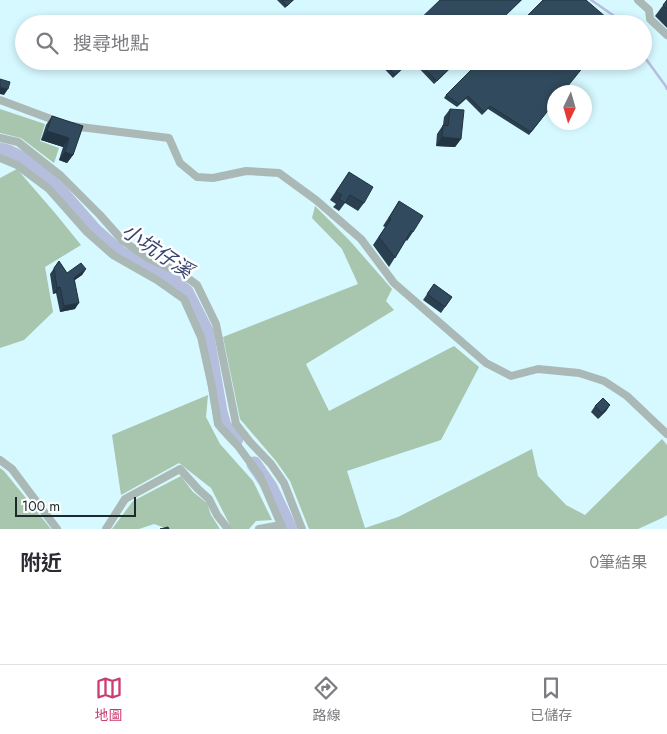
<!DOCTYPE html>
<html lang="zh-TW">
<head>
<meta charset="utf-8">
<style>
	:root { --surface:#fff; --page:#f2f2f3; --text:#2b2b33; --muted:#7c7c81; --line:#e1e1e2; --accent:#ca3f73 }
	body { margin:0; font-family:Jost,"Noto Sans TC",sans-serif; background:var(--page); color:var(--text) }
	.compass { position:absolute; left:547px; top:85px; width:45px; height:45px; border-radius:50%; background:var(--surface); box-shadow:0 2px 8px #0003; rotate:185deg }
	.scale { position:absolute; left:15px; bottom:12px; width:121px; box-sizing:border-box; padding-left:5px; border:2px solid #1d2a2d; border-top:0; font-size:14px; line-height:18px; white-space:nowrap; color:#1d2a2d; -webkit-text-stroke:4px #fefefe; paint-order:stroke }
	.list { margin:0; padding:0; list-style:none }
	h2 { display:flex; justify-content:space-between; align-items:center; height:65px; margin:0; padding:0 20px; font-size:21px }
	h2 small { font-size:16px; font-weight:400; color:var(--muted) }
	.icon { flex:none; width:28px; height:28px; fill:none; stroke:currentColor; stroke-width:2; stroke-linecap:round; stroke-linejoin:round }
	.map { position:relative; flex:none; width:667px; height:529px; overflow:hidden }
	.search { position:absolute; background:var(--surface); box-shadow:0 2px 8px #0003; left:15px; right:15px; top:15px; height:55px; display:flex; align-items:center; gap:12px; box-sizing:border-box; padding:0 18px; border-radius:28px; color:var(--muted); font-size:19px }
	.sheet { height:135px; background:var(--surface) }
	nav { display:flex; justify-content:space-around; align-items:center; box-sizing:border-box; height:70px; border-top:1px solid var(--line); background:var(--surface); font-size:14px; color:var(--muted) }
	nav a { display:grid; justify-items:center; gap:2px }
	nav .on { color:var(--accent) }
	.map>svg:first-child { display:block }
	.forest { fill:#a8c5ae }
	.lines { fill:none; stroke-linecap:round; stroke-linejoin:round }
	.stream { stroke:#b5bedd; stroke-width:2.5 }
	.river { stroke:#b5bedd; stroke-width:15 }
	.minor { stroke:#abb9b6; stroke-width:8 }
	.wall { fill:#2a4050 }
	.shaded-wall { fill:#223441 }
	.building { fill:#314a5d; stroke:#223441 }
	.labels { text-anchor:middle; dominant-baseline:central; stroke-width:5; stroke-linejoin:round; paint-order:stroke }
	.water-label { font-size:20px; font-style:italic; fill:#394470; stroke:#fefefe }
</style>
</head>
<body>
<div class="map">
<svg width="667" height="529" viewBox="0 0 667 529">
	<rect width="100%" height="100%" fill="#d6f8ff"/>
	<!-- forest -->
	<g class="forest">
		<polygon points="0,109 45,124 40,141 59,148 54,163 21,138 0,133"/>
		<polygon points="17,169 55,213 81,245 45,267 53,312 24,340 0,348 0,178"/>
		<polygon points="315,206 350,241 392,289 386,301 394,310 306,364 329,411 454,346 479,367 441,440 347,471 365,528 398,517 532,449 538,476 566,505 585,515 662,439 667,445 667,515 662,518 638,529 309,529 290,481 276,461 240,419 223,337 358,284 342,249 312,218"/>
		<polygon points="208,395 206,417 220,444 253,481 272,520 256,521 249,529 232,529 211,488 179,463 121,495 112,435"/>
		<polygon points="0,468 4,471 51,529 0,529"/>
		<polygon points="181,476 193,492 207,503 211,515 220,529 168,529 154,524 139,529 112,529 133,501"/>
	</g>
	<g class="lines">
		<!-- stream -->
		<g class="stream">
			<polyline points="591,0 626,24"/>
			<polyline points="643,55 665,85 667,89"/>
		</g>
		<!-- river -->
		<g class="river">
			<polyline points="0,150 8,152 33,164 60,191 94,230 121,254 169,278 186,292 206,331 220,412 224,426 236,439"/>
			<polyline points="254,464 270,487 290,529"/>
		</g>
		<!-- minor -->
		<g class="minor">
			<polyline points="638,0 649,10 650,19 667,35"/>
			<polyline points="0,100 59,122"/>
			<polyline points="72,126 169,138 180,163 197,177 213,178 246,171 279,173 316,200 361,239 394,283 486,363 511,376 538,369 579,373 604,381 627,396 667,434"/>
			<polyline points="0,138 18,142 61,176 100,215 123,241 148,258 181,273 197,285 216,324 236,424 250,442 271,464 284,483 302,529"/>
			<polyline points="0,158 17,165 49,189 87,232 113,255 157,280 184,299 201,337 212,387 218,424 238,446 260,476 283,529"/>
			<polyline points="0,460 12,469 57,529"/>
			<polyline points="106,529 125,499 180,469 198,489 209,499 217,515 228,529"/>
			<polyline points="259,529 281,525"/>
		</g>
	</g>
	<!-- wall -->
	<g class="wall">
		<polygon points="277,0 294,0 285,8"/>
		<polygon points="667,0 667,28 655,16"/>
		<polygon points="377,61 411,61 393,78"/>
		<polygon points="412,61 458,61 434,84"/>
		<polygon points="446,95 554,103 529,135 488,109 482,115 466,99 457,107 444,98"/>
		<polygon points="450,109 461,139 455,147 436,146 437,134 443,125 444,117"/>
		<polygon points="52,116 83,126 73,155 67,163 59,160 63,147 41,140 46,125"/>
		<polygon points="349,172 364,203 358,211 345,203 339,211 333,207 336,204 330,200"/>
		<polygon points="399,201 413,232 407,241 406,240 389,267 373,245 385,227 383,226"/>
		<polygon points="59,261 67,273 86,269 82,275 75,280 75,309 60,312 56,293 53,294 50,274"/>
		<polygon points="434,284 452,297 441,313 423,300"/>
		<polygon points="610,405 606,411 598,419 591,412 595,406"/>
	</g>
	<!-- shaded-wall -->
	<g class="shaded-wall">
		<polygon points="521,0 522,0 497,24 496,24"/>
		<polygon points="457,61 458,61 434,84"/>
		<polygon points="0,87 8,89 4,95 0,94"/>
		<polygon points="47,131 69,138 63,147 41,140"/>
		<polygon points="442,137 461,139 455,147 436,146"/>
		<polygon points="65,152 73,155 67,163 59,160"/>
		<polygon points="86,269 82,275 70,283 74,278"/>
		<polygon points="60,287 56,293 53,294 57,288"/>
		<polygon points="79,303 75,309 60,312 64,306"/>
		<polygon points="610,405 606,411 598,419 602,413"/>
	</g>
	<!-- building -->
	<g class="building">
		<polygon points="282,0 293,0 287,6"/>
		<polygon points="440,0 521,0 496,24 415,24"/>
		<polygon points="543,0 586,0 614,24 519,24"/>
		<polygon points="667,0 667,9 663,5"/>
		<polygon points="382,61 410,61 395,75"/>
		<polygon points="417,61 457,61 437,81"/>
		<polygon points="480,61 588,61 563,92 554,92 554,103 531,132 490,106 484,112 468,96 459,104 446,95"/>
		<polygon points="0,79 10,82 8,89 0,87"/>
		<polygon points="450,109 464,110 461,139 442,137 443,125 448,126"/>
		<polygon points="52,116 83,126 73,155 65,152 69,138 47,131"/>
		<polygon points="349,172 373,187 364,203 350,195 345,203 339,199 342,195 336,192"/>
		<polygon points="399,201 423,216 413,232 411,231 395,258 379,237 391,219 389,218"/>
		<polygon points="59,261 67,273 81,263 86,269 74,278 79,303 64,306 60,287 57,288 54,268"/>
		<polygon points="434,284 452,297 445,307 427,294"/>
		<polygon points="603,398 610,405 602,413 595,406"/>
		<polygon points="168,527 169,529 160,529"/>
	</g>
	<g class="labels">
		<!-- water labels -->
		<g class="water-label">
			<text transform="translate(157 251) rotate(34)">小坑仔溪</text>
		</g>
	</g>
</svg>
<svg class="compass" viewBox="-18 -18 36 36"><path d="M0-13l5 13h-10z" fill="#e53935"/><path d="M0 13l5-13h-10z" fill="#7c7c81"/></svg>
<div class="scale">100 m</div>
<div class="search"><svg class="icon" aria-label="search" viewBox="0 0 24 24"><circle cx="10" cy="10" r="6"/><path d="M15 15l6 6"/></svg>搜尋地點</div>
</div>
<section class="sheet">
<h2>附近<small>0筆結果</small></h2>
<ul class="list">
</ul>
</section>
<nav>
<a class="on"><svg class="icon" aria-label="map" viewBox="0 0 24 24"><path d="M3 6l6-2 6 2 6-2v14l-6 2-6-2-6 2zM9 4v14M15 6v14"/></svg>地圖</a>
<a><svg class="icon" aria-label="directions" viewBox="0 0 24 24"><path d="M12 3l9 9-9 9-9-9zM9 14v-3h6M13 9l2 2-2 2"/></svg>路線</a>
<a><svg class="icon" aria-label="saved" viewBox="0 0 24 24"><path d="M7 4h10v16l-5-4-5 4z"/></svg>已儲存</a>
</nav>
</body>
</html>
